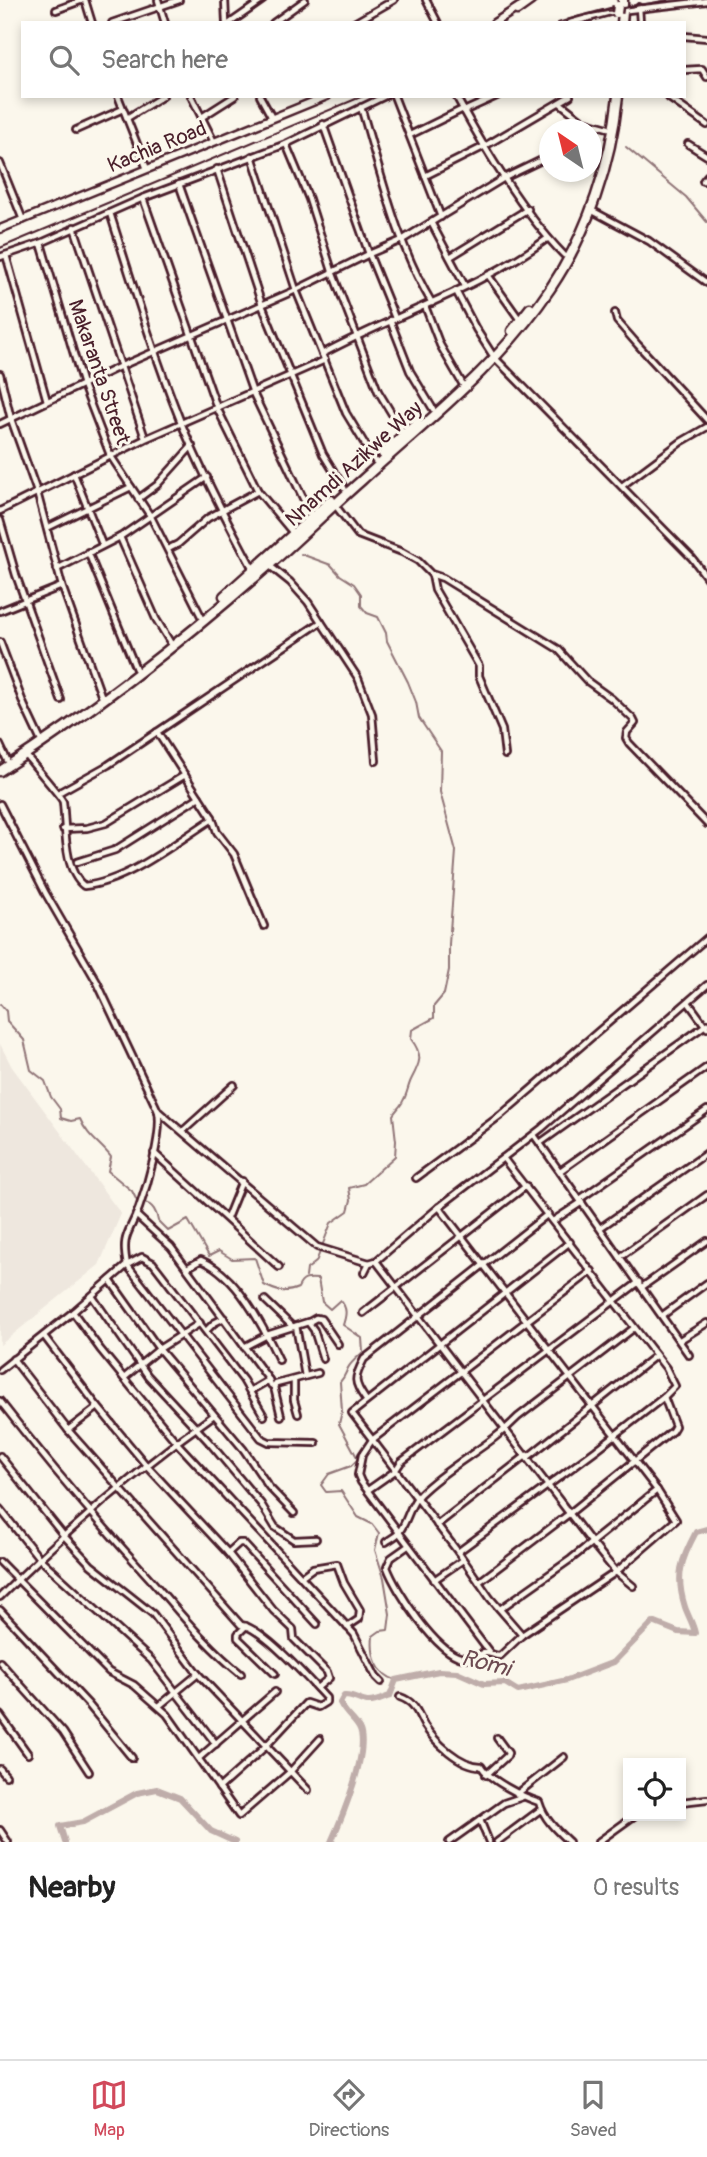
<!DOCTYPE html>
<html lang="en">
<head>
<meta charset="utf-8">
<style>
	:root { --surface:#fff; --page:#f2f2f2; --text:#222; --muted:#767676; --line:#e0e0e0; --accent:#d1495b }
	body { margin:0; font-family:Pangolin,sans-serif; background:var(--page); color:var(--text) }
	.controls { position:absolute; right:21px; bottom:21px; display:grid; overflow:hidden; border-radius:0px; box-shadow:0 4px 10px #0003 }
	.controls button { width:63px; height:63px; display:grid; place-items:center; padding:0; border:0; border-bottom:2px solid var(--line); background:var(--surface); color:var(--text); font:35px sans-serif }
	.compass { position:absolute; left:539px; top:119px; width:63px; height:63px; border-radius:50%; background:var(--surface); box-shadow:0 4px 10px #0003; rotate:325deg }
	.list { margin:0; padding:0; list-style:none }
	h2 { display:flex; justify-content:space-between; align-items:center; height:91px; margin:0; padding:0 28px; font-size:30px }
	h2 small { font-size:23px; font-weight:400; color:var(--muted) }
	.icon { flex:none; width:38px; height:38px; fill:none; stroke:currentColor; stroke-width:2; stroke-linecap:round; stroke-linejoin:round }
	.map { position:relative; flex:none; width:707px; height:1842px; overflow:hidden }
	.search { position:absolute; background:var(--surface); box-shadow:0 4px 10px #0003; left:21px; right:21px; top:21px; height:77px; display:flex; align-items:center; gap:18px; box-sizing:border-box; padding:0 24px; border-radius:0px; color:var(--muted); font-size:26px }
	.sheet { height:217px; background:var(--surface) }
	nav { display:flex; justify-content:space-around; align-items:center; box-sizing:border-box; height:98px; border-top:2px solid var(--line); background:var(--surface); font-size:19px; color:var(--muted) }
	nav a { display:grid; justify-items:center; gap:4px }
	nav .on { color:var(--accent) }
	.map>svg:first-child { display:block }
	.built { fill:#eee7de }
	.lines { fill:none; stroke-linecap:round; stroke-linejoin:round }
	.stream { stroke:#907477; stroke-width:2 }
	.river { stroke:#bfadaa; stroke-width:6 }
	.minor-casing { stroke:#4a1f2b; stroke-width:10 }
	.major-casing { stroke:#4a1f2b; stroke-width:11 }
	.highway-casing { stroke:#4a1f2b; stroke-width:13 }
	.minor { stroke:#fbf7ec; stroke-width:4.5 }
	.major { stroke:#fbf7ec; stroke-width:6 }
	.highway { stroke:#fbf7ec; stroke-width:8 }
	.rail { stroke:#4a1f2b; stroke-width:2 }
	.highway-bridge-casing { stroke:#4a1f2b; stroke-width:13; stroke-linecap:butt }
	.highway-bridge { stroke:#fbf7ec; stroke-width:8 }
	.labels { text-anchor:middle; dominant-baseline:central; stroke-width:6; stroke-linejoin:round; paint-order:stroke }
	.street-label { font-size:21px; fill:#4a1f2b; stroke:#fbf7ec }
	.water-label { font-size:23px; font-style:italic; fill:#6d4a51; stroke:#fbf7ec }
</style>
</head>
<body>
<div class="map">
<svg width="707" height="1842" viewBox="0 0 707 1842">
	<rect width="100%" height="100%" fill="#fbf7ec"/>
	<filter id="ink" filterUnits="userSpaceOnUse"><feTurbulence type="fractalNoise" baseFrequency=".0143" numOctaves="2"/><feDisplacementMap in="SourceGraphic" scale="14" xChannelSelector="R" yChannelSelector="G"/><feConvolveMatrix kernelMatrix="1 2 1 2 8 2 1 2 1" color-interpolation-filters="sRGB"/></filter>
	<g filter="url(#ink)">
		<!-- built -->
		<polygon class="built" points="0,1044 12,1067 121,1214 99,1265 0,1345"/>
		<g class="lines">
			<!-- stream -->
			<g class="stream">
				<polyline points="626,147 686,197 707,222"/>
				<path d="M301,554L331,565L340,575L354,584L361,594V606L367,613L378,617L386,633L387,641L408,682L416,702L419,718L441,751L440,792L456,851L449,944V970L444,994L434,1006V1018L412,1030L411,1039C424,1056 420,1063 411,1080C408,1086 407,1095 403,1101C401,1106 396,1110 393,1115L396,1141L395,1156L364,1184L349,1188L351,1200L348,1211L331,1223L316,1262L307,1269L306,1277"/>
				<path d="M0,1004L6,1011L7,1021L24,1040L31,1070L45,1081L51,1097L60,1109L61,1118L71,1121L80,1119C87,1136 100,1143 111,1157L108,1171L132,1191L138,1203"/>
				<path d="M144,1203C153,1204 157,1213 158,1221L168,1231L188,1220L209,1256L219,1251L232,1259L255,1258L264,1285C276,1291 284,1294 298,1288C302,1278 308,1278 318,1279L322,1302L330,1309L340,1300C348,1308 346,1316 343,1325L362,1338L363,1352C358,1357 351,1362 348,1368C345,1374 345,1377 340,1382L342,1411L339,1424L358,1459L351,1466L329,1474L321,1485L326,1492L341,1491L358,1517L372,1524L379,1533L375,1550L384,1578L390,1614L388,1630L380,1631L373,1636C371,1655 376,1674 396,1680"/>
			</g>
			<!-- river -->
			<g class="river">
				<polyline points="65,1842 60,1826 83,1822 137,1793 157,1789 180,1798 211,1831 235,1842"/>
				<path d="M331,1842C341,1820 371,1749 359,1728C354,1719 346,1715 340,1703L344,1696C353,1695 358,1701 367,1702C375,1703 383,1698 390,1696L396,1680L439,1671L457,1672L484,1684L505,1683L518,1691L567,1680L614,1662L653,1622L678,1632L695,1633C693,1623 688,1616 685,1607C675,1576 681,1560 696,1532L707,1529"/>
			</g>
			<!-- minor casing -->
			<g class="minor-casing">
				<g id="minor">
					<polyline points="85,0 92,23"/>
					<polyline points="158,0 165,23"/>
					<polyline points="225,0 226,23"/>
					<polyline points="426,0 438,23"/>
					<polyline points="639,7 640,23"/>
					<polyline points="56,10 83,0"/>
					<polyline points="112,23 179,0"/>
					<polyline points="230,23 263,0"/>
					<polyline points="273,23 305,0"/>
					<polyline points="354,23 394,0"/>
					<polyline points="570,23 610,12 707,1"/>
					<polyline points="684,36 707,38"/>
					<polyline points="684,70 702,69 707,77"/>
					<polyline points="118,96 147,169"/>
					<polyline points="191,96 214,142"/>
					<polyline points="260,96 272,118"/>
					<polyline points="394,96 441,217"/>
					<path d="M456,96C485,150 522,212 564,255"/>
					<polyline points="669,98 707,125"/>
					<polyline points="560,103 583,121 608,128"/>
					<path d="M361,107C381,173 396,243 432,303"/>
					<polyline points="464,111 497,96"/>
					<polyline points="202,117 235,96"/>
					<polyline points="127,118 163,96"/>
					<polyline points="323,124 369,254 395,318"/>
					<polyline points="76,130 123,109"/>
					<polyline points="410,135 463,109"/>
					<polyline points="286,144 309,199 333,274 378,391 404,434"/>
					<polyline points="688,144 707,156"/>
					<polyline points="252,156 296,290 322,354 346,413 375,461"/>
					<polyline points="0,163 23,220"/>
					<polyline points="217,169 262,305 323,454 344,488"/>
					<polyline points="425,176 485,146 570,96"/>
					<polyline points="703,181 707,176"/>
					<polyline points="179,184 253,393 312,517"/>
					<polyline points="143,198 217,408 258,491 293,533"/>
					<polyline points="591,210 649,241 707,283"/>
					<path d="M110,213C132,282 153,352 180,420C201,471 227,521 253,569"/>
					<polyline points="432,224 465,286"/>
					<polyline points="74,227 145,438"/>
					<polyline points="41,243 83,385 110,455 151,517 201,616"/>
					<polyline points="6,255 47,401"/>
					<polyline points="0,257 41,243 143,198 286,144 385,96"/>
					<polyline points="450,257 528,209"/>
					<polyline points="488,275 520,320"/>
					<polyline points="456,291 476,329 492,354"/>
					<polyline points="425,306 440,345 462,383"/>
					<polyline points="615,313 617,321 638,345 707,420"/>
					<polyline points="390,320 410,371 433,409"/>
					<path d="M322,354C396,314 479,289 548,238"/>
					<polyline points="495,358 692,558 707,578"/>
					<polyline points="0,374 11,419 37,492 62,586 101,695"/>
					<polyline points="0,424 119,367 296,290 369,254 402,240 504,178 550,156"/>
					<polyline points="74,474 102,544"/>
					<polyline points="622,486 681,442 707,427"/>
					<polyline points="138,499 157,485 192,446"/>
					<polyline points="335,505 358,535 402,552 418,561 431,574 443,578 558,649 587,681 612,699 633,719 635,723 627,732 626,738 629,743 707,824"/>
					<polyline points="0,511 145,439 325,360"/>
					<polyline points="0,520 16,575 61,700"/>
					<polyline points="47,528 131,487"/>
					<polyline points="120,537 156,619 170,642"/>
					<polyline points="168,549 178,544 208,518 258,491"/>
					<polyline points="88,552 136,669"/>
					<polyline points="270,566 290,582 308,602 358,678 372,714 376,761"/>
					<polyline points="57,569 120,537 207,477"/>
					<polyline points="432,575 435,590 479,666 479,676 502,730 505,755"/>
					<polyline points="0,611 62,586"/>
					<polyline points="0,642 24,705 40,739"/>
					<polyline points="157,732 212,817 217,832 234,854 264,926"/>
					<polyline points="0,745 7,760"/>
					<path d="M26,755C32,764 62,797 63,802C66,825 63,870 84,886C127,882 175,843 211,820L212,817"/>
					<polyline points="58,793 108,765 321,622"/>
					<polyline points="0,804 46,894 97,982 158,1111 317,1247 369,1263 376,1261 439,1207 542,1128 707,985"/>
					<polyline points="63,829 87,828 106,823 185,775"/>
					<polyline points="77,862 115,850 199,797"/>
					<polyline points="688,1002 707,1028"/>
					<path d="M158,1111C163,1133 147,1186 139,1208C129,1234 121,1235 127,1265L261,1438L269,1442L316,1443"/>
					<polyline points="183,1131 234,1085"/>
					<polyline points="534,1135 689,1355"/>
					<polyline points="540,1143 707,1024"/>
					<polyline points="154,1153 279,1267"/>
					<polyline points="560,1171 707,1067"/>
					<polyline points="416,1178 501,1115 707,938"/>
					<polyline points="580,1199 707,1110"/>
					<polyline points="136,1215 171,1247 269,1380 271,1385 274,1387 276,1384 318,1373"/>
					<polyline points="227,1218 242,1181"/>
					<polyline points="553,1221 582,1202"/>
					<polyline points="600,1228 707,1153"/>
					<polyline points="620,1257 707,1195"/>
					<polyline points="376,1261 592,1543 616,1572 633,1586"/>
					<path d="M187,1268L201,1260C237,1275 263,1326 279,1360"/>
					<polyline points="364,1273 369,1263"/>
					<polyline points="110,1280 159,1349 244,1450 269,1487 294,1513"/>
					<polyline points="642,1287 707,1241"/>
					<polyline points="92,1296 148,1376 209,1442 261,1504 275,1527 294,1540 316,1539"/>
					<polyline points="265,1300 293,1327"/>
					<polyline points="73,1312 100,1349 177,1443 354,1634 376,1677 381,1682"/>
					<polyline points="363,1313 526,1186"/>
					<polyline points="663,1315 707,1283"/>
					<polyline points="309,1322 316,1318 321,1319 338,1344"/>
					<polyline points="296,1326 305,1376"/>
					<polyline points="206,1331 214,1323 224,1318"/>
					<polyline points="44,1336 98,1407 146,1465 228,1553 273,1610 293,1629 294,1639 327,1672 329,1678 317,1688"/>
					<polyline points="680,1340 707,1323"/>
					<polyline points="244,1347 267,1335 308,1322 314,1330 323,1359"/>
					<path d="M13,1359L68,1430L241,1625C262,1627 310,1681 326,1698V1702L318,1707L306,1703L265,1747L219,1788"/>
					<polyline points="0,1370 73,1312 127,1265 142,1257 153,1263 243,1380 264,1416"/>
					<polyline points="124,1378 159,1349 200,1323"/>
					<polyline points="294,1380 294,1400 298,1414"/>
					<polyline points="274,1387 281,1416"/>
					<polyline points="250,1391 269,1380"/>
					<path d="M366,1400C353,1382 354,1378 364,1359L548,1214"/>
					<path d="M0,1401C48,1463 99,1523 152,1581C180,1613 207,1647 241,1674"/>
					<polyline points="68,1430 98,1407"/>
					<polyline points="0,1456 64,1536 91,1565 153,1614 198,1674 308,1790"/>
					<polyline points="528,1457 655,1356"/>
					<polyline points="368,1490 395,1471 401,1462 639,1282"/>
					<polyline points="0,1509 39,1558 151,1660 216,1744"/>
					<polyline points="437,1525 527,1455"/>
					<path d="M386,1542C390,1539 397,1536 399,1532C408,1521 409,1505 420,1494C449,1465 489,1447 518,1417L634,1328"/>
					<path d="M408,1546L391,1558L387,1567C396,1591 436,1653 463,1658C471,1659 478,1654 485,1653C491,1652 493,1656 500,1656L522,1635L616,1572L676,1520L657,1490L439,1207"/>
					<polyline points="458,1552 596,1450 664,1397 675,1386 666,1368 503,1158"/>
					<polyline points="228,1553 239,1543 243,1543 317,1624"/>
					<polyline points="0,1562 109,1672 134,1685 167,1714 239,1816 290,1772 320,1739"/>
					<polyline points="302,1576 313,1568 337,1564 344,1583 360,1610 359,1619 347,1627"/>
					<polyline points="434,1580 463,1560"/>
					<polyline points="479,1582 570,1513 672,1431 675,1426 664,1397"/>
					<path d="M0,1597C66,1531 138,1469 214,1415"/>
					<polyline points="500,1609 571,1559 657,1490"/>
					<polyline points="0,1610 88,1704 132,1758"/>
					<polyline points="246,1626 238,1634 238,1638 275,1674"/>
					<polyline points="522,1635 490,1598 458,1552 352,1413 570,1242"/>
					<polyline points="490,1653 361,1482 358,1475 362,1455 372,1440 592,1271"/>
					<polyline points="0,1662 63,1732 89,1772"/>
					<path d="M400,1697C415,1702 417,1712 424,1725C435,1742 460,1766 481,1766C489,1780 523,1797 539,1802C544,1819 556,1830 569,1842"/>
					<polyline points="159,1706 198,1674"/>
					<polyline points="0,1715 28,1754"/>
					<polyline points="199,1758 275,1692"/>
					<polyline points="0,1769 6,1776"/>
					<polyline points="486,1775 507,1756 508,1753 497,1738"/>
					<polyline points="517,1794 564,1757"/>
					<polyline points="681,1802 707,1799"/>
					<polyline points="480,1820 489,1842"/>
					<polyline points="0,1830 8,1842"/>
					<polyline points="449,1842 504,1803 522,1797"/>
					<polyline points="497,1842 540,1810"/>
					<polyline points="598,1842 634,1816"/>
				</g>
			</g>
			<!-- major casing -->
			<g class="major-casing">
				<g id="major">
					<polyline points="494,23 519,7"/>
					<polyline points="0,229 327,96"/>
				</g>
			</g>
			<!-- highway casing -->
			<g class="highway-casing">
				<g id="highway">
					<polyline points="623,5 623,0"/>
					<polyline points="517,10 531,0"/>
					<polyline points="622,23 623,12"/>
					<polyline points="512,331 530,308"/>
					<polyline points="383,454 417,422"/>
					<polyline points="224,596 331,500"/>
					<path d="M0,771C95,710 184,640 268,566C300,538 330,508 362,480C428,420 500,364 550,289C588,233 611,163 618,96"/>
				</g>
			</g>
			<!-- minor -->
			<use href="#minor" class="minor"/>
			<!-- major -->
			<use href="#major" class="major"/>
			<!-- highway -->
			<use href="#highway" class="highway"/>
			<!-- rail -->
			<g class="rail">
				<polyline points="558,23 580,16 668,0"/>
				<polyline points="0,248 363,96"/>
			</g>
			<!-- highway-bridge casing -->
			<g class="highway-bridge-casing">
				<polyline id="highway-bridge" points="617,13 618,6"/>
			</g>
			<!-- highway-bridge -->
			<use href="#highway-bridge" class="highway-bridge"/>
		</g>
	</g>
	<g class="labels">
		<!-- street labels -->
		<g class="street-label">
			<text transform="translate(157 147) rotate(-22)">Kachia Road</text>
			<text transform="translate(99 372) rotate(71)">Makaranta Street</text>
			<text transform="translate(354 464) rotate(-42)">Nnamdi Azikwe Way</text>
		</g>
		<!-- water labels -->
		<g class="water-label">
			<text transform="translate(486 1663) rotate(14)">Romi</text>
		</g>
	</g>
</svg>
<div class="controls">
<button><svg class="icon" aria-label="locate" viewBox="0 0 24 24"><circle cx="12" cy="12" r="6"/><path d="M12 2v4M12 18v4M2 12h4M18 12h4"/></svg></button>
</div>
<svg class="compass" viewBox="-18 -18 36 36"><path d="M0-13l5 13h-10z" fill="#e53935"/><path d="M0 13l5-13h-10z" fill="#767676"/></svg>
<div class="search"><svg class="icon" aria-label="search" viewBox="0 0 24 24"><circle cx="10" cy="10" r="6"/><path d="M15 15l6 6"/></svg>Search here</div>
</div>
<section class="sheet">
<h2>Nearby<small>0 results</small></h2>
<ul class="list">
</ul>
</section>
<nav>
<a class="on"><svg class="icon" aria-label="map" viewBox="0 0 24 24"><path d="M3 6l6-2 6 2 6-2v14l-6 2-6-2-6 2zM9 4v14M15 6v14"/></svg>Map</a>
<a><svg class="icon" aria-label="directions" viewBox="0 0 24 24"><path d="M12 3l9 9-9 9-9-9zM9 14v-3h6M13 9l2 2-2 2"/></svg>Directions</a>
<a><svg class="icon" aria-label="saved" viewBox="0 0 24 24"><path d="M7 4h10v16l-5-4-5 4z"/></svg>Saved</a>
</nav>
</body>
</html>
